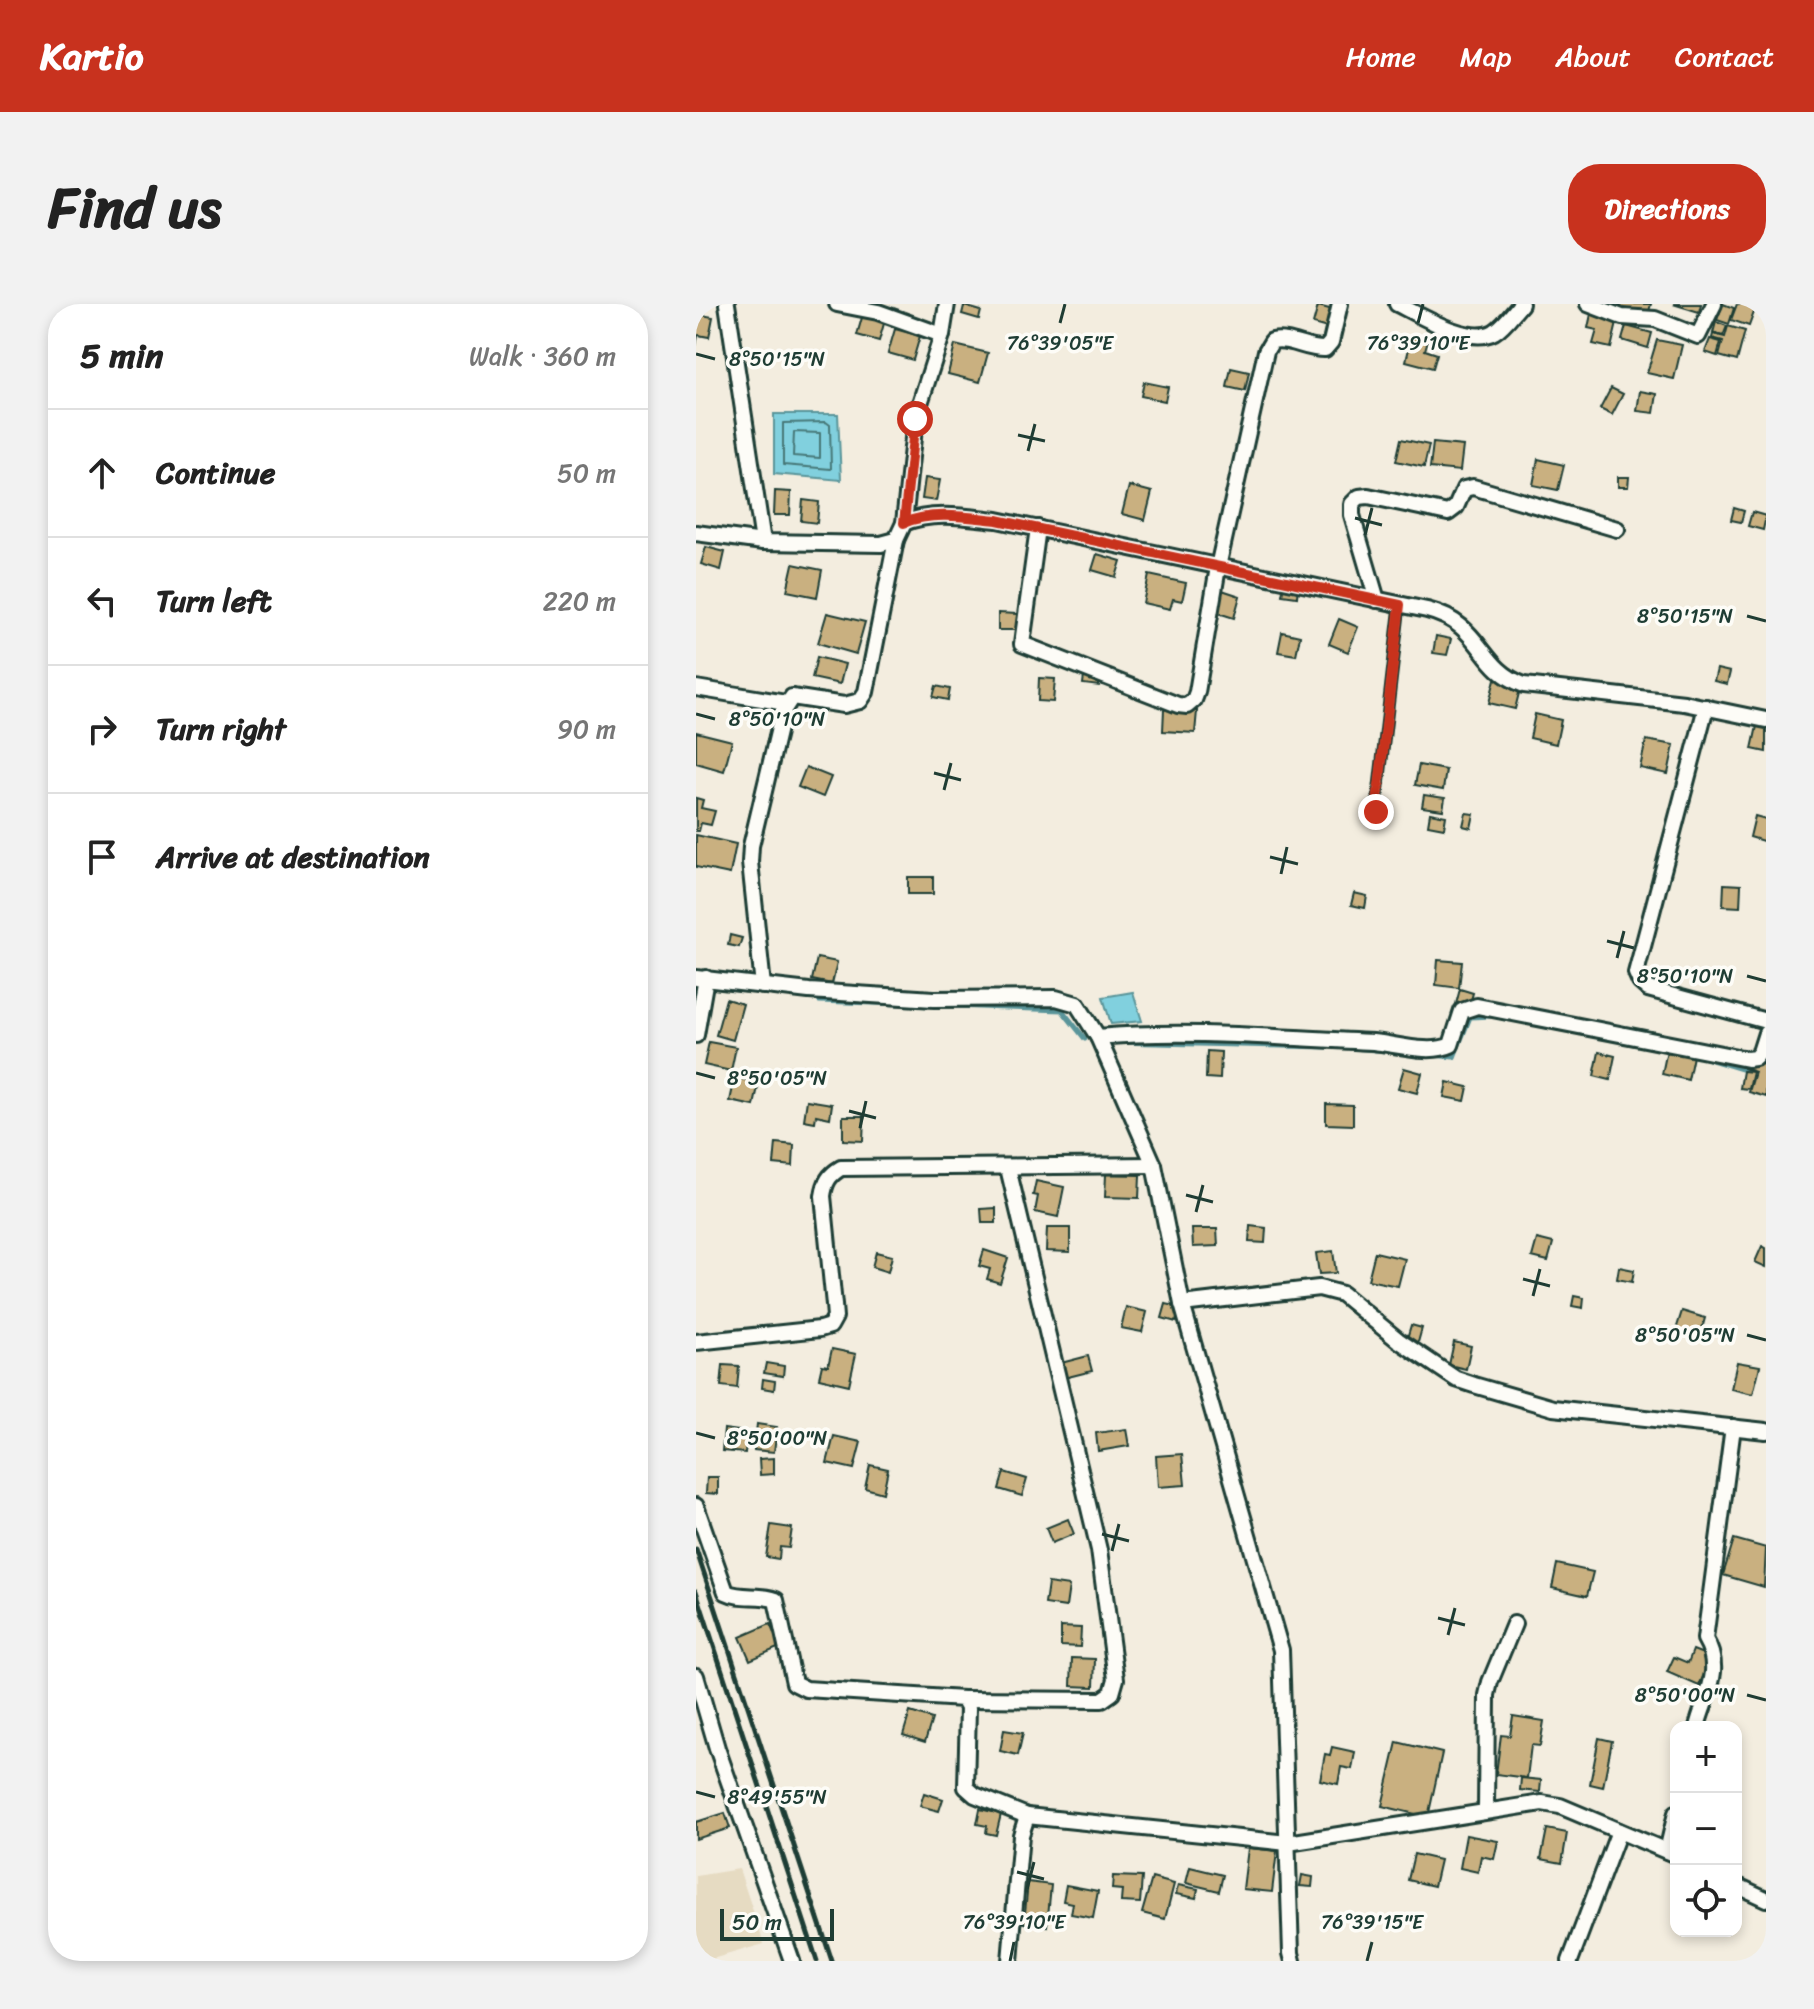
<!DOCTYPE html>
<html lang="en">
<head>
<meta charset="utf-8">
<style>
	:root { --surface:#fff; --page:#f2f2f2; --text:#222; --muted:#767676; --line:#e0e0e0; --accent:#c8321e }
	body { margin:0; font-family:Sriracha,sans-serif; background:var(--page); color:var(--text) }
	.controls { position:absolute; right:24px; bottom:24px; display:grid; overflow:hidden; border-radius:16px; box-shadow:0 4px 12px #0003 }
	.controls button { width:72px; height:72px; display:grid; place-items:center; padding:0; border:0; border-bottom:2px solid var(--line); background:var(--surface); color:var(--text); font:40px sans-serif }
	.scale { position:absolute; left:24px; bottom:20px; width:114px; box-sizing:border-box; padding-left:8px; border:4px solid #1f3d34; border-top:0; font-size:22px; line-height:28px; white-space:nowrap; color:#1f3d34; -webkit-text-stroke:6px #fdfcf7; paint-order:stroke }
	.stop { position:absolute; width:24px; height:24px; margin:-18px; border:6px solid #c8321e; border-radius:50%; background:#fff }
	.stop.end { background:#c8321e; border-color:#fff; box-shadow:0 2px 8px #0008 }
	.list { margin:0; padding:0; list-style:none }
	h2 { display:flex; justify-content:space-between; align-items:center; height:104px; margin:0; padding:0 32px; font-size:34px }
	h2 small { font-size:26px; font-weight:400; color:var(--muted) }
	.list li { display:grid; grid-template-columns:52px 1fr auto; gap:24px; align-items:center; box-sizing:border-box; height:128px; padding:0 32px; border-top:2px solid var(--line) }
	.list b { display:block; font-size:30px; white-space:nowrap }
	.list em { font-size:26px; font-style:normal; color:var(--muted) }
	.icon { flex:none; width:44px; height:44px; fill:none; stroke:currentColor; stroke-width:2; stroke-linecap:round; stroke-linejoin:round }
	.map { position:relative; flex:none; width:1070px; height:1657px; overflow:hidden; border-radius:32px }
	header { display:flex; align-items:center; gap:48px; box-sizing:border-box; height:112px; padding:0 40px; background:var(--accent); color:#fff }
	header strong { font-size:38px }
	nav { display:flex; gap:44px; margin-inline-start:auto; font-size:28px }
	.intro { display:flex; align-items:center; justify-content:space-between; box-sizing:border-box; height:192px; padding:0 48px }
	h1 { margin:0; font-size:56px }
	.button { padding:20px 36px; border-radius:32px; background:var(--accent); color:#fff; font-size:28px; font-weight:700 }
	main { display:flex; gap:48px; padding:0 48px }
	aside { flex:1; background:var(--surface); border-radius:32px; box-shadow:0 4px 12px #0003 }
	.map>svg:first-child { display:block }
	.built { fill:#e6dbc2 }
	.water { fill:#81d0de; stroke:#5a959a; stroke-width:2 }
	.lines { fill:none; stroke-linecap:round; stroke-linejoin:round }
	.shore { stroke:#467878; stroke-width:2 }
	.stream { stroke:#5a959a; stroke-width:5 }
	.building { fill:#c9b080; stroke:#1f3d34; stroke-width:2 }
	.service-casing { stroke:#1f3d34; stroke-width:13 }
	.minor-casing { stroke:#1f3d34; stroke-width:20 }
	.service { stroke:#fdfcf7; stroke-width:7 }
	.minor { stroke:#fdfcf7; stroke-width:14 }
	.rail { stroke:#1f3d34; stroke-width:5 }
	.route { stroke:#c8321e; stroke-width:10 }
	.ticks { fill:none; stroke:#1f3d34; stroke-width:3 }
	.ticks-label { font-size:20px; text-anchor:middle; fill:#1f3d34; stroke:#fdfcf7; stroke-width:7; stroke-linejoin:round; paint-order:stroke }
</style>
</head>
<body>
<header>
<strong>Kartio</strong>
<nav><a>Home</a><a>Map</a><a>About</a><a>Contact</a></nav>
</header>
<div class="intro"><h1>Find us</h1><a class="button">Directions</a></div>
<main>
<aside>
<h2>5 min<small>Walk · 360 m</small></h2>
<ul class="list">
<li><svg class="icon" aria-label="ahead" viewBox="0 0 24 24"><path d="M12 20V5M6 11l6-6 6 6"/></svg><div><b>Continue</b></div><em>50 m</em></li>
<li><svg class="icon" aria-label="left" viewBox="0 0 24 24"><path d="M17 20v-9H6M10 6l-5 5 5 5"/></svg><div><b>Turn left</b></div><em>220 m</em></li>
<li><svg class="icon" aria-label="right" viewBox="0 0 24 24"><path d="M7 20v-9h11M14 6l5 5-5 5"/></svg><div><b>Turn right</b></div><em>90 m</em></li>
<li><svg class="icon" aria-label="arrive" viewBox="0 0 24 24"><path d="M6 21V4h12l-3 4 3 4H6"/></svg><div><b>Arrive at destination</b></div></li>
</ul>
</aside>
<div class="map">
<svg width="1070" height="1657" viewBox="0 0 1070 1657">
	<rect width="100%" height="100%" fill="#f3eddf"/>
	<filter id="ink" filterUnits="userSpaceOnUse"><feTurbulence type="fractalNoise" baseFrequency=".0125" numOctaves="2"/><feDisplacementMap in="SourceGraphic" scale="16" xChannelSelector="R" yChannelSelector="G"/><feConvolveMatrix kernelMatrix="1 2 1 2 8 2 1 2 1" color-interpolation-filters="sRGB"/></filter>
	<g filter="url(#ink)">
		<!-- built -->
		<polygon class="built" points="43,1565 68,1640 9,1657 0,1657 0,1572"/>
		<!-- water -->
		<g class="water">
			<polygon points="78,110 142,110 145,176 78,170"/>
			<polygon points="437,688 446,717 415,720 407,693"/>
		</g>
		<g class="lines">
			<!-- shore -->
			<g class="shore">
				<polygon points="130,118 134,121 135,165 87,161 87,119"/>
				<polygon points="98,128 124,129 124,154 97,152"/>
			</g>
			<!-- stream -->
			<g class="stream">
				<polyline points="123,697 366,706 389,735"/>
				<polyline points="418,738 632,743"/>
				<polyline points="646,743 758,753 774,713 796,712"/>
				<polyline points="1006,753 1056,768 1060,763"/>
			</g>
		</g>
		<!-- building -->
		<g class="building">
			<polygon points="925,0 955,0 952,11 924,3"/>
			<polygon points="977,0 1005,0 1003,8"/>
			<polygon points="1027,0 1038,4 1033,20 1021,16"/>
			<polygon points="1041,0 1061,0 1053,22 1035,16"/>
			<polygon points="268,2 285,7 283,15 266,10"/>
			<polygon points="622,2 641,7 635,25 617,20"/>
			<polygon points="0,10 17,13 13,33 2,31 0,42"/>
			<polygon points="167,10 189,16 183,37 161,31"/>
			<polygon points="895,10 922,15 915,44 897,40 901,26 892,24"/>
			<polygon points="1020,18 1031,22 1027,32 1017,29"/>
			<polygon points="930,22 956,29 952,44 926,36"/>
			<polygon points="1032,22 1049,27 1041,57 1023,52 1027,37 1016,34 1017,30 1029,33"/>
			<polygon points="199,25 224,32 217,56 192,49"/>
			<polygon points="716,32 732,36 729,46 741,50 737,64 710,57"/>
			<polygon points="1014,35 1025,38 1021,52 1009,48"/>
			<polygon points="961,36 986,41 978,75 951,69"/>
			<polygon points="259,41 292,49 284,78 252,70"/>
			<polygon points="535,64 553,68 549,87 531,83"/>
			<polygon points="448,78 472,83 469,97 445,92"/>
			<polygon points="915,84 927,90 916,111 904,105"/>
			<polygon points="944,87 961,90 958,109 941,107"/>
			<polygon points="705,135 733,141 728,163 700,157"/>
			<polygon points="737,139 767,142 764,167 734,164"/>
			<polygon points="842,155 868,161 862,186 837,181"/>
			<polygon points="922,173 933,173 932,183 922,183"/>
			<polygon points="229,174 244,176 240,197 226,195"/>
			<polygon points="433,182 456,188 449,216 426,210"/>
			<polygon points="79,187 95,188 94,211 78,211"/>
			<polygon points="107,196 123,198 121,219 105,217"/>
			<polygon points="1038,204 1048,207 1045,218 1035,216"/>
			<polygon points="1056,208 1070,212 1067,226 1052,222"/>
			<polygon points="10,243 29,248 25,266 5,260"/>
			<polygon points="401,250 425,257 420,273 396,266"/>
			<polygon points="97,260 126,266 121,293 91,287"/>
			<polygon points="453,271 490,279 486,297 477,295 474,305 447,299"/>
			<polygon points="588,280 602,281 601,293 586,291"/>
			<polygon points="523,285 544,292 538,314 516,307"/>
			<polygon points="131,309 169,318 160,350 122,339"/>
			<polygon points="302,309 321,310 321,326 302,326"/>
			<polygon points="643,315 662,323 652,348 633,340"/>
			<polygon points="586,328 604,332 600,351 582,348"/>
			<polygon points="740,332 755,335 751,351 737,349"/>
			<polygon points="121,353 149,360 144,380 116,374"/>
			<polygon points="1021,365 1034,368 1031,380 1018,377"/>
			<polygon points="801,367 827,373 819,405 793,399"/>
			<polygon points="388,372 404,374 403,382 387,380"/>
			<polygon points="343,374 359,375 357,398 342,397"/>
			<polygon points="240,382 254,385 252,396 237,393"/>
			<polygon points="468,405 501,407 499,429 467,427"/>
			<polygon points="839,410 865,416 860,440 834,434"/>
			<polygon points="1061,422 1070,424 1070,448 1056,445"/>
			<polygon points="0,428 36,437 28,467 0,459"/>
			<polygon points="950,436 978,441 972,470 944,464"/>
			<polygon points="723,461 750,466 747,486 719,481"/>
			<polygon points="110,463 135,473 127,493 102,483"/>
			<polygon points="728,491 749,494 747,506 726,503"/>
			<polygon points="0,494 7,496 5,504 19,507 15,521 5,519 3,527 0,527"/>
			<polygon points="734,509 750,512 748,524 732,521"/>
			<polygon points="770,509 778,510 775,524 767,522"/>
			<polygon points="1059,512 1070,515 1070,538 1054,533"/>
			<polygon points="0,531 40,540 34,570 0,563"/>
			<rect x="212" y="573" width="25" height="17"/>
			<polygon points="1028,580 1045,581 1044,603 1027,602"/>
			<polygon points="658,589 671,592 669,604 655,601"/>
			<polygon points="34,631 46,634 43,643 32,641"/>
			<polygon points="121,654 141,658 136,680 116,676"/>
			<polygon points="742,656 766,658 763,684 740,681"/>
			<polygon points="764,685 777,689 773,703 760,700"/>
			<polygon points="30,695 47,700 37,736 20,731"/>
			<polygon points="13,738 40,743 35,767 8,761"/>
			<polygon points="971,746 997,752 992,776 966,770"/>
			<polygon points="511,747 525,748 524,775 510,774"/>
			<polygon points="903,748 919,752 914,776 898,772"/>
			<polygon points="1049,755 1070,761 1070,793 1053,788 1059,768 1047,764"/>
			<polygon points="708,764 726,769 721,789 702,784"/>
			<polygon points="1047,767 1057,768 1053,785 1044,784"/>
			<polygon points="39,774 63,778 58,802 34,797"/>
			<polygon points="751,778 772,783 769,797 748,793"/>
			<polygon points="111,796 136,800 134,814 120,811 119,818 108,816"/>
			<polygon points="630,800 657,801 657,821 630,820"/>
			<polygon points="147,812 168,812 167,837 147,836"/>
			<polygon points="80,839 98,841 97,862 78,860"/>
			<polygon points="410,870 444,871 443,894 409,893"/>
			<polygon points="340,877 368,883 362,913 339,908 342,892 337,891"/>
			<polygon points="300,904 300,919 286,919 285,905"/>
			<polygon points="554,922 570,924 569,939 553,938"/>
			<polygon points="351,924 374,924 374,948 350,947"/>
			<polygon points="496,925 521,925 522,942 497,943"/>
			<polygon points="841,935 857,939 852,957 836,953"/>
			<polygon points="1066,942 1070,944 1070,963 1059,958"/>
			<polygon points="288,946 312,954 304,979 291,975 294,965 283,962"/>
			<polygon points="637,947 640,969 623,970 620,949"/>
			<polygon points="180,948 196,952 192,968 176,963"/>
			<polygon points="679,948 709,955 702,982 672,976"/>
			<polygon points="923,963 938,966 936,978 921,975"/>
			<polygon points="878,992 888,994 887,1004 876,1002"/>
			<polygon points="470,1000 484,1003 480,1018 466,1014"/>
			<polygon points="430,1003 451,1008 446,1028 425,1024"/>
			<polygon points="986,1007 1009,1014 1004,1032 980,1026"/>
			<polygon points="715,1021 726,1024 721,1042 710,1038"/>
			<polygon points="758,1038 775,1042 770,1065 753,1061"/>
			<polygon points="136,1045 160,1050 153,1081 123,1074 126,1061 132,1062"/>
			<polygon points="392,1052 396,1067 368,1074 365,1059"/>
			<polygon points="1041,1058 1064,1062 1057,1090 1035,1085"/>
			<polygon points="70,1059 88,1062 87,1072 68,1069"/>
			<polygon points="27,1061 43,1062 41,1084 25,1082"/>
			<polygon points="67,1075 79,1077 78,1086 66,1084"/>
			<polygon points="61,1120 81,1123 78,1148 58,1146"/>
			<polygon points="28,1125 51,1128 49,1149 26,1147"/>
			<polygon points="430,1125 433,1142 402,1147 400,1129"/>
			<polygon points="138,1132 165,1138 158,1165 131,1159"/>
			<polygon points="486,1150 489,1181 462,1183 460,1152"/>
			<polygon points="78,1154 78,1170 64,1171 63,1155"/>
			<polygon points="174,1161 192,1165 187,1189 169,1184"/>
			<polygon points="308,1168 331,1175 326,1192 303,1185"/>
			<polygon points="11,1173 22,1173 22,1190 10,1189"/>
			<polygon points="372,1215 378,1230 356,1239 350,1224"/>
			<polygon points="75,1221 96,1224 93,1244 84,1243 83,1255 70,1253"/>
			<polygon points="1038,1235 1070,1244 1068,1283 1027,1271"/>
			<polygon points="861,1260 897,1268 891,1292 856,1284"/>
			<polygon points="352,1279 373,1282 370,1303 349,1300"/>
			<polygon points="74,1320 84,1343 54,1356 44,1333"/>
			<polygon points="365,1323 385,1324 384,1343 365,1342"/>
			<polygon points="997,1346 1015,1353 1003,1382 971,1368 978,1353 992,1359"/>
			<polygon points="376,1354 399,1355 398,1383 375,1382"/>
			<polygon points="214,1408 236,1415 229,1438 207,1431"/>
			<polygon points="817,1412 848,1417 844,1442 835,1441 831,1474 800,1470 805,1431 814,1432"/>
			<polygon points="308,1426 327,1429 322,1451 304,1447"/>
			<polygon points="903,1434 916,1437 907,1483 894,1480"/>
			<polygon points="701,1438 746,1449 732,1513 686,1502"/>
			<polygon points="636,1443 659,1448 656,1465 645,1463 642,1480 624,1476 629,1450 634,1451"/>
			<polygon points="825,1474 845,1476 844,1488 824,1486"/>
			<polygon points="228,1489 247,1495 243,1507 224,1502"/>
			<polygon points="284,1505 305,1510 300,1531 290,1529 291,1522 281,1520"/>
			<polygon points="29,1509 34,1524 0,1535 0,1518"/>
			<polygon points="851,1525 871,1529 866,1559 845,1555"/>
			<polygon points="770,1531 802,1537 798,1555 785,1552 782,1568 764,1564"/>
			<polygon points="552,1544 581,1547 576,1588 547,1585"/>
			<polygon points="718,1550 744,1556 738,1582 712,1576"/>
			<polygon points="494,1563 527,1571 523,1587 490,1579"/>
			<polygon points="606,1571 617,1573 616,1583 604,1582"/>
			<polygon points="417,1572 446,1573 444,1599 425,1598 426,1586 416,1585"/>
			<polygon points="456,1574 478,1580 469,1615 446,1609"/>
			<polygon points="332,1578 355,1581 351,1622 328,1619"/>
			<polygon points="370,1581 402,1587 397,1614 375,1610 377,1599 367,1597"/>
			<polygon points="482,1581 502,1585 500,1594 480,1590"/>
		</g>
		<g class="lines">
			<!-- service casing -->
			<g class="service-casing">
				<polyline id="service" points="680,508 704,301"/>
			</g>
			<!-- minor casing -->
			<g class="minor-casing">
				<g id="minor">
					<polyline points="31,0 67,238"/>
					<polyline points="141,0 182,8 246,31"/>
					<path d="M701,0C724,11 773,42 798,28C808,22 817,9 825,0"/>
					<polyline points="892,0 926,13 959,15 1002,32 1018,0"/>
					<polyline points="208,219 219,115 246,31 251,0"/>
					<path d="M342,224L326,340L482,401L491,402L498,396L501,388L522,263L570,47L576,37C594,33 610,46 629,45L635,38L644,0"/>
					<polyline points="0,229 67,238 185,240 200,236"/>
					<polyline points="681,296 656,211 656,200 663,193 672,192 752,209 760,203 768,185 777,183 921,225"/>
					<polyline points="0,384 90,399"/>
					<polyline points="1010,403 940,669 944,678 952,685 1070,717"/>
					<polyline points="0,674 113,687 238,695 360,694 381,700 402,733 458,861 486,1000 585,1346 595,1649 597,1657"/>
					<path d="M67,682L54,558L55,542L87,407L96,393L148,401L164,397L170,388L200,236L208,219C236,207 271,213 301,216L731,306C787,320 782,364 828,381L988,399L1070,416"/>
					<polyline points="0,731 10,674"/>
					<path d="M402,733C493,725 585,734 677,738C700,740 734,751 755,741L766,707L781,702L1051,755L1059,754L1064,748L1070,729"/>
					<polyline points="486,1000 623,984 646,990 702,1036 760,1075 778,1081 857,1104 1070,1127"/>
					<path d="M0,1038L124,1025L134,1022L139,1013L138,1001L127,892C129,878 133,871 145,864L458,861"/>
					<path d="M0,1202L30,1288C46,1296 63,1289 80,1296L98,1379L110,1385L267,1395L272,1404L270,1483L279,1491L331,1512L325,1531L314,1657"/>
					<polyline points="0,1372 21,1444 96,1657"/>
					<polyline points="267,1395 406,1396 416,1389 420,1375 403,1246 312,864"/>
					<path d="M1001,1423C1009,1391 1028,1367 1009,1335L1037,1123"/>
					<polyline points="790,1507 791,1391 794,1378 818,1320"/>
					<polyline points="331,1512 592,1539 846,1499 864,1502 980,1551"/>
					<polyline points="971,1547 980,1509"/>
					<polyline points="1040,1581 1070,1595"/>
					<polyline points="874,1657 923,1527"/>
				</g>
			</g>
			<!-- service -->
			<use href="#service" class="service"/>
			<!-- minor -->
			<use href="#minor" class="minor"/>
			<!-- rail -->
			<g class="rail">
				<polyline points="0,1245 136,1657"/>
				<polyline points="0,1287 121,1657"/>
			</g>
		</g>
	</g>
	<g class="lines" filter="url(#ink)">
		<!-- route -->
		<path class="route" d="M219,115L208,219C236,207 271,213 301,216L704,301L680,508"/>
	</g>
	<!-- ticks -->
	<path class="ticks" d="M364,19L369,0M722,19L727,0M0,50L19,55M322,131L349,137M332,147L339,120M659,214L686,221M669,231L676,204M1051,312L1070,317M0,410L19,415M238,469L265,476M248,486L255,459M574,553L602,560M585,570L591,543M911,637L938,644M921,654L928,627M1051,672L1070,677M0,769L19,774M153,807L180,814M164,824L170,797M490,891L517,898M500,908L507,881M827,975L854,982M837,992L844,965M1051,1031L1070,1036M0,1129L19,1134M406,1230L433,1237M416,1247L423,1220M742,1314L769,1321M752,1331L759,1304M1051,1391L1070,1396M0,1488L19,1493M321,1568L348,1575M331,1585L338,1558M314,1657L318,1638M671,1657L676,1638"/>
	<g class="ticks-label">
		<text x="364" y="46">76°39'05"E</text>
		<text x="722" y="46">76°39'10"E</text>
		<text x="81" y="62">8°50'15"N</text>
		<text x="989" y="319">8°50'15"N</text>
		<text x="81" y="422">8°50'10"N</text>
		<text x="989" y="679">8°50'10"N</text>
		<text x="81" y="781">8°50'05"N</text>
		<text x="989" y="1038">8°50'05"N</text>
		<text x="81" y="1141">8°50'00"N</text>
		<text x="989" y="1398">8°50'00"N</text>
		<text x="81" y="1500">8°49'55"N</text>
		<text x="318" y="1625">76°39'10"E</text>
		<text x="676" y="1625">76°39'15"E</text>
	</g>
</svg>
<div class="controls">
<button>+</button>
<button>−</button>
<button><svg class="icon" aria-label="locate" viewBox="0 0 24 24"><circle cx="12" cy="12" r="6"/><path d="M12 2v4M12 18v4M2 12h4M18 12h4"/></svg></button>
</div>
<div class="scale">50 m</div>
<div class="stop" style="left:219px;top:115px"></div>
<div class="stop end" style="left:680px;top:508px"></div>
</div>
</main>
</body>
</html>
